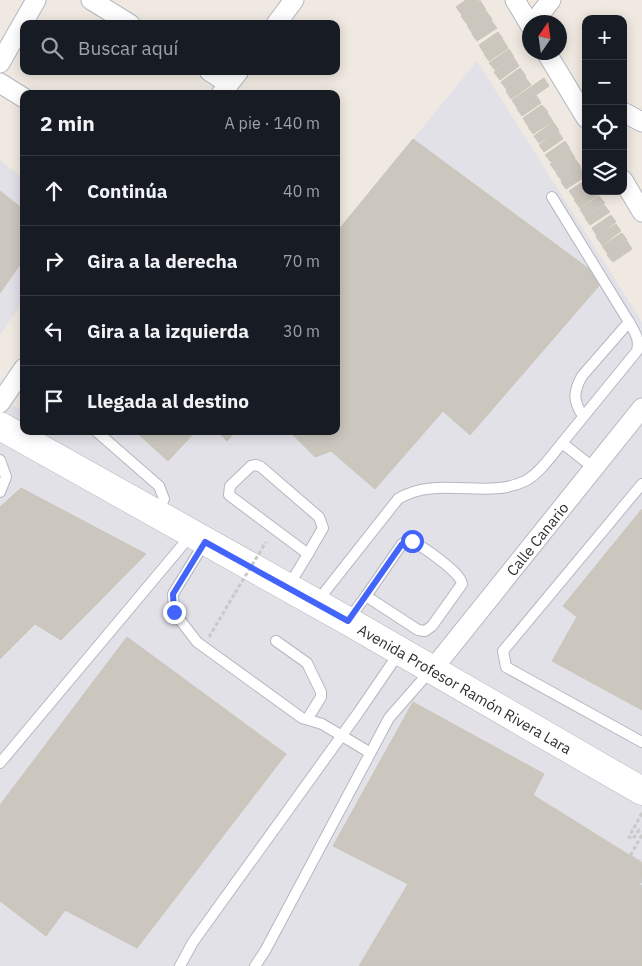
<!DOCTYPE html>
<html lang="es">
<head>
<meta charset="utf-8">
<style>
	:root { --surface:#171b24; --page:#242831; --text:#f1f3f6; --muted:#9ea1a6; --line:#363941 }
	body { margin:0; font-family:"IBM Plex Sans",sans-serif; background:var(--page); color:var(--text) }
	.controls { position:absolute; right:15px; top:15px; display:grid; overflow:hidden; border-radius:10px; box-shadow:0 2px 12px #0003 }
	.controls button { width:45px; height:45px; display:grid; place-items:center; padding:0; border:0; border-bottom:1px solid var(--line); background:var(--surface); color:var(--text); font:25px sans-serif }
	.compass { position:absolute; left:522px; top:15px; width:45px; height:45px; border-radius:50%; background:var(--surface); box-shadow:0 2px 12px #0003; rotate:13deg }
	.stop { position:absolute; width:15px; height:15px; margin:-11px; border:4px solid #4264fb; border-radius:50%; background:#fff }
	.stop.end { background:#4264fb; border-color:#fff; box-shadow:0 1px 5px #0008 }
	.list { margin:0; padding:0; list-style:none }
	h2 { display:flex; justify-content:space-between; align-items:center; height:65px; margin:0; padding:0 20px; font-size:21px }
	h2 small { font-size:16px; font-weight:400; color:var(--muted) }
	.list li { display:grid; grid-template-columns:32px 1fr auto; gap:15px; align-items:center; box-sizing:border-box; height:70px; padding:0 20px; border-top:1px solid var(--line) }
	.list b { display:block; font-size:19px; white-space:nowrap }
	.list em { font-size:16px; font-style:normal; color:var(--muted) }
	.icon { flex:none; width:28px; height:28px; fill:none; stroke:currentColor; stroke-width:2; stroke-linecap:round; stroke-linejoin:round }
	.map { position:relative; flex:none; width:642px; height:966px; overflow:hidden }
	.search { position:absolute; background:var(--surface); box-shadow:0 2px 12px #0003; left:20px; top:20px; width:320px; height:55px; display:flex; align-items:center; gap:12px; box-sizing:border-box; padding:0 18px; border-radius:10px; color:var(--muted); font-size:19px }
	.panel { position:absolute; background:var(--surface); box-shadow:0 2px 12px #0003; left:20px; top:90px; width:320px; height:345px; border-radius:10px }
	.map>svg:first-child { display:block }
	.industrial { fill:#e3e1e8 }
	.building { fill:#cbc7bf; stroke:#cbc5ba }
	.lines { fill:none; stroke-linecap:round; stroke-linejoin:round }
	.service-casing { stroke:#b4b7c1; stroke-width:12 }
	.minor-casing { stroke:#b4b7c1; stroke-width:21 }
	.secondary-casing { stroke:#b4b7c1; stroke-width:29 }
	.path { stroke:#c9c9c9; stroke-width:3; stroke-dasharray:4 2.5; stroke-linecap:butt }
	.service { stroke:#fff; stroke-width:10 }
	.minor { stroke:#fff; stroke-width:19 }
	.secondary { stroke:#fff; stroke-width:28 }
	.path-bridge { stroke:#c9c9c9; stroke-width:3; stroke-dasharray:4 2.5; stroke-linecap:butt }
	.route { stroke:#4264fb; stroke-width:6 }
	.labels { text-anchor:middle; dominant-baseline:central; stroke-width:5; stroke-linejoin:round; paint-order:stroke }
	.street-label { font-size:15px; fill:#2e2e2e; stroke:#fff }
</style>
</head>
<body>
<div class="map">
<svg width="642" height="966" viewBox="0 0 642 966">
	<rect width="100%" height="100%" fill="#efe9e1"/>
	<!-- industrial -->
	<g class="industrial">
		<polygon points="477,61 642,322 642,966 0,966 0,396 18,408 24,404 24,431 336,431 336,233"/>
		<polygon points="0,160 24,179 24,300 0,335"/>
	</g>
	<!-- building -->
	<g class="building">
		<polygon points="466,0 481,1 462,15 456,7"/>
		<polygon points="481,2 486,10 467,24 461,16"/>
		<polygon points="486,11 492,19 472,33 467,25"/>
		<polygon points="491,20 497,28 477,41 472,34"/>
		<polygon points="498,32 503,39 484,53 479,45"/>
		<polygon points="503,40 508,48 489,61 484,54"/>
		<polygon points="509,49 514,57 495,70 489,63"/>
		<polygon points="514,58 519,66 500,80 494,72"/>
		<polygon points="520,68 526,76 507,90 501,82"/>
		<polygon points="525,77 531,85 511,99 506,91"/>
		<polygon points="544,78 549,86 517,108 512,100"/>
		<polygon points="536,95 541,103 522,116 517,109"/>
		<polygon points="542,105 548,112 528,126 523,118"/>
		<polygon points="547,113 553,121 533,134 528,127"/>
		<polygon points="553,122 559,130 539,143 534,136"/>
		<polygon points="558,131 563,139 544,152 539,145"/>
		<polygon points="413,139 604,280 470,435 443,411 375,489 331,451 315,457 289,431 336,431 336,233"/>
		<polygon points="565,141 570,149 551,162 545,155"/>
		<polygon points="570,150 575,158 556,172 550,164"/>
		<polygon points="575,159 581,167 562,181 556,173"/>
		<polygon points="580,168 586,176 566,189 561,182"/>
		<polygon points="586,180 586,191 575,199 569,191"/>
		<polygon points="0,191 24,210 24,259 0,293"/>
		<polygon points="587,191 597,191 599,194 580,208 574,200"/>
		<polygon points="599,196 605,203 585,217 580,209"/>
		<polygon points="604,205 610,212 590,225 585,218"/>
		<polygon points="611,215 616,222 597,236 592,228"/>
		<polygon points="616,224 621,231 602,245 596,237"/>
		<polygon points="622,233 627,240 608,254 602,246"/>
		<polygon points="627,241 632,249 613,262 607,255"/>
		<polygon points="135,431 196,431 168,461"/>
		<polygon points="217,431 236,431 227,441"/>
		<polygon points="21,488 146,554 61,640 35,624 0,659 0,507"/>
		<polygon points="642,509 642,710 552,661 577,617 563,606"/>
		<polygon points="127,637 286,754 137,948 65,910 46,936 0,901 0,805"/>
		<polygon points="413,702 544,774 533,795 642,863 642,879 639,885 642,887 642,966 359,966 408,884 333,846"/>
	</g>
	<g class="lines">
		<!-- service casing -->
		<g class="service-casing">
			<g id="service">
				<path d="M552,197L629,322C635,333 640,339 637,351L562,443"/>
				<path d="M583,416C573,401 573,392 582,376L629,322"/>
				<polyline points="96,431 159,486 164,499 158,512"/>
				<polyline points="0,460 6,477 0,492"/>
				<polygon points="256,465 261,467 319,517 323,528 308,554 229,495 230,486 251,466"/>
				<polyline points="642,484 503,651 506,667 642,742"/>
				<path d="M407,541C418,541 457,571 461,581L462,584L432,626L425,631L418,630L366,596L402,544Z"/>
				<polyline points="205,542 173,594 174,612 197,642 302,718 322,724 369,752"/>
				<polyline points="288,587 308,554"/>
				<path d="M316,603L398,499C436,475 487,500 525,481C539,474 552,455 562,443L594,468"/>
				<polyline points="348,620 366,596"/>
				<polyline points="276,641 307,663 321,692 321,697 308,718"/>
				<polyline points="0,763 191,535"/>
				<polyline points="180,966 193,942 358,713 399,653"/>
				<polyline points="255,966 265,951 389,718 431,670"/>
			</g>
		</g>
		<!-- minor casing -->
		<g class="minor-casing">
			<g id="minor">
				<polyline points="91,0 130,24"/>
				<polyline points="515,0 530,25"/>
				<polyline points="534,22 551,0"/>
				<polyline points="276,24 294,0"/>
				<polyline points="546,52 586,118"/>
				<polyline points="0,63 36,0"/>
				<polyline points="209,71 229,84"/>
				<polyline points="0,83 24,98"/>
				<polyline points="221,94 239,71"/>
				<polyline points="623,112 642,122"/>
				<polyline points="623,180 642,212"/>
				<polyline points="0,403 24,368"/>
				<path id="s1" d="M432,670L642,408"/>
			</g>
		</g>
		<!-- secondary casing -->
		<g class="secondary-casing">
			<g id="secondary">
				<path id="s2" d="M0,426L348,621L642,791"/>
			</g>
		</g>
		<!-- path -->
		<g class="path">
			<polyline points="209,637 235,593"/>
			<polyline points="642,813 629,837 633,839 639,830 642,831"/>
			<polyline points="642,835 630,856 642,863"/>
			<polyline points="642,879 639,885 642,887"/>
		</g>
		<!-- service -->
		<use href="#service" class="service"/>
		<!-- minor -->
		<use href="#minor" class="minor"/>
		<!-- secondary -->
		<use href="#secondary" class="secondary"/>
		<!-- path-bridge -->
		<polyline class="path-bridge" points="235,593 266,542"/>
	</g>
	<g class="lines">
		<!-- route -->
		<polyline class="route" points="174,612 173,594 205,542 348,621 402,544 412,541"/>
	</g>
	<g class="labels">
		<!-- street labels -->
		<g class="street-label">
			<text stroke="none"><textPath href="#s1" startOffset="168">Calle Canario</textPath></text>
			<text stroke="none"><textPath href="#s2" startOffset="534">Avenida Profesor Ramón Rivera Lara</textPath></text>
		</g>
	</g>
</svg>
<div class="controls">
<button>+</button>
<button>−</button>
<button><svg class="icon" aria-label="locate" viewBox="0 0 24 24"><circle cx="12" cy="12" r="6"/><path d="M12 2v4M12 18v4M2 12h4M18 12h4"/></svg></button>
<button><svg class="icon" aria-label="layers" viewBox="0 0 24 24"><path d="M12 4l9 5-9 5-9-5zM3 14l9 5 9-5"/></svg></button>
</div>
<svg class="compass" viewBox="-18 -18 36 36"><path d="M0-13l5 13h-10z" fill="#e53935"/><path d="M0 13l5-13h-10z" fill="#9ea1a6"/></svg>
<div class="stop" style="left:412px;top:541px"></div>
<div class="stop end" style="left:174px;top:612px"></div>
<div class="search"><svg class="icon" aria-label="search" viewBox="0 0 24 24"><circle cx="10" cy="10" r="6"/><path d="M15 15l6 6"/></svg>Buscar aquí</div>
<section class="panel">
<h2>2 min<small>A pie · 140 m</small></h2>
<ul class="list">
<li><svg class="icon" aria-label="ahead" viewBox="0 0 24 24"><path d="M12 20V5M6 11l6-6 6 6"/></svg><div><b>Continúa</b></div><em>40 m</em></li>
<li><svg class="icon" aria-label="right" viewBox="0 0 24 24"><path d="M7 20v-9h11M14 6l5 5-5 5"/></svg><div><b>Gira a la derecha</b></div><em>70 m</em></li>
<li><svg class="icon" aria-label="left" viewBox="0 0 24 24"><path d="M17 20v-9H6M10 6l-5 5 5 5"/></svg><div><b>Gira a la izquierda</b></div><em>30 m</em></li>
<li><svg class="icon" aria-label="arrive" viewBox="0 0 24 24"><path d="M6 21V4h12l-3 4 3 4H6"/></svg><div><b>Llegada al destino</b></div></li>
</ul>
</section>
</div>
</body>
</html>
